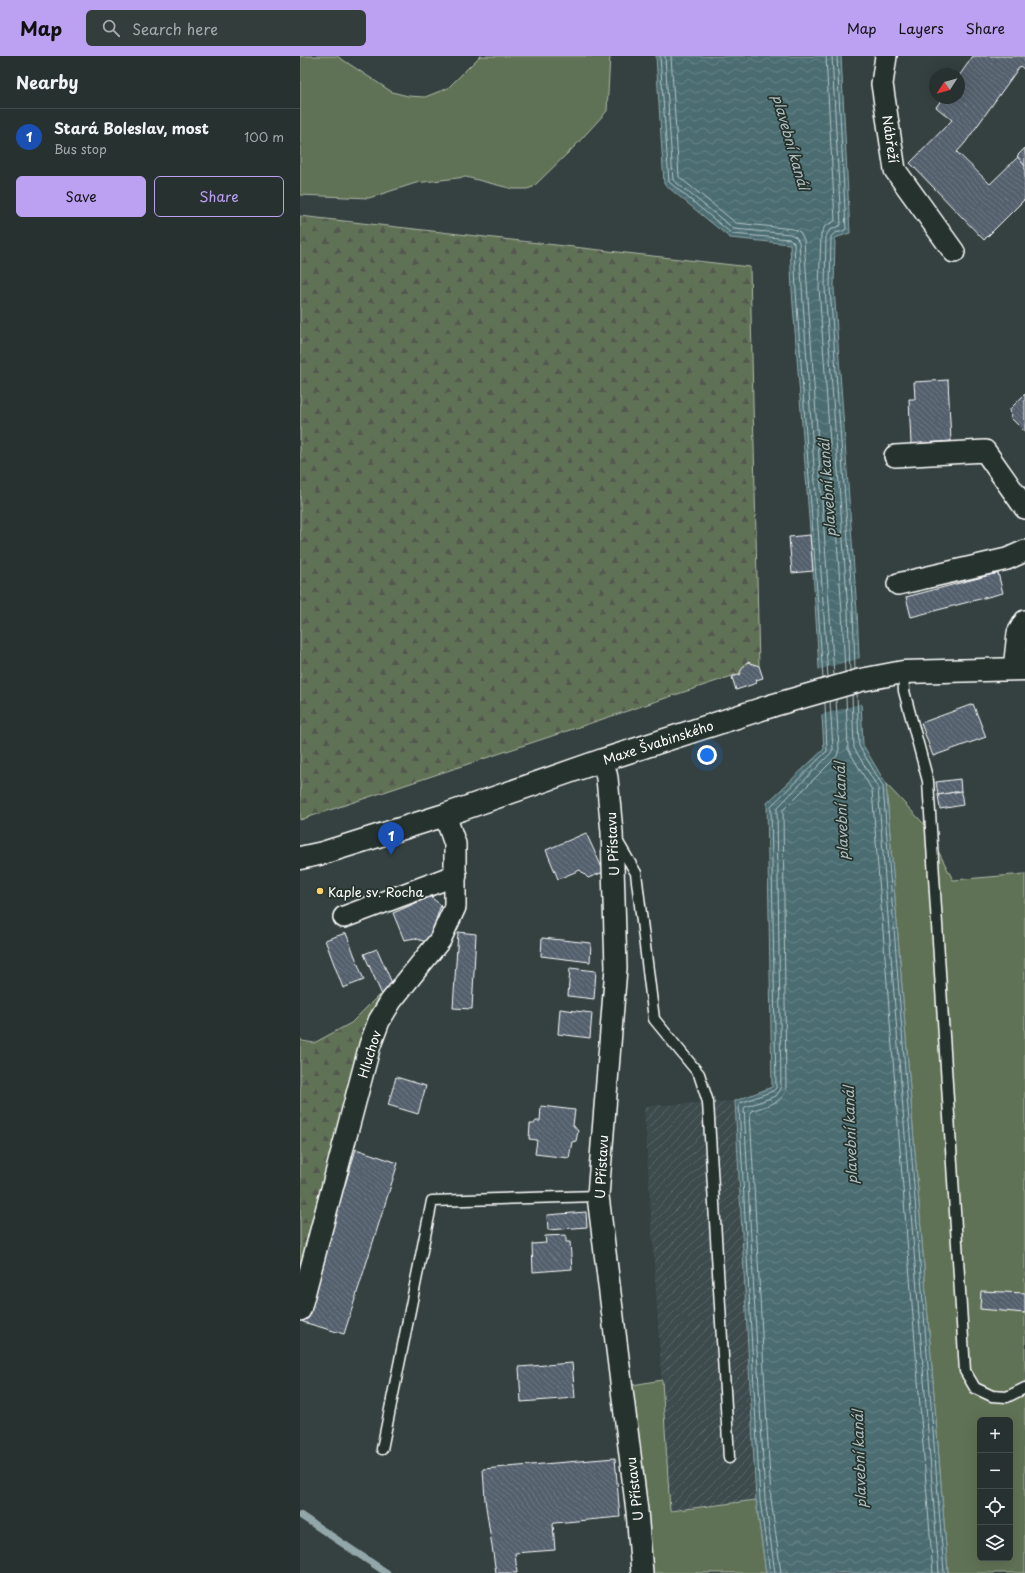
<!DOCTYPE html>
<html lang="en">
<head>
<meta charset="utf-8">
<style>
	:root { --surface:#273130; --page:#333d3c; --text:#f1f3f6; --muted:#a4a9ab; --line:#434c4c; --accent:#bca0f2 }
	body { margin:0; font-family:"Playpen Sans",sans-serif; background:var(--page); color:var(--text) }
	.controls { position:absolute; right:12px; bottom:12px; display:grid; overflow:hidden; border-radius:6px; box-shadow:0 4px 16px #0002 }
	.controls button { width:36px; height:36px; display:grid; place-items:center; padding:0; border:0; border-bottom:1px solid var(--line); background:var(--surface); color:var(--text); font:20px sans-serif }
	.compass { position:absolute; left:629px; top:12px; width:36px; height:36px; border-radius:50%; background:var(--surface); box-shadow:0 4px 16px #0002; rotate:234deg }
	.you { position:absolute; left:407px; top:699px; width:14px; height:14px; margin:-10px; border:3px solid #fff; border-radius:50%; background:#1a73e8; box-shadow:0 0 0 6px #1a73e833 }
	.badge { display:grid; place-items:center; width:26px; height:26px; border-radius:50%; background:var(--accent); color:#fff; font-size:13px; font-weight:700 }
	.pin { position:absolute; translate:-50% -33px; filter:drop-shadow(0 1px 2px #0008) }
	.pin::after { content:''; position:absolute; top:21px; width:14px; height:12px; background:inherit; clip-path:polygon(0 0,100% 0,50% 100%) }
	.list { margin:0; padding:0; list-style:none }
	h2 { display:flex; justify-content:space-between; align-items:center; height:52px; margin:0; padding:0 16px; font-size:17px }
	h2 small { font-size:13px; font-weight:400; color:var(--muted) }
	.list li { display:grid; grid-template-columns:26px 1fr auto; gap:12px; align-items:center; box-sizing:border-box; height:56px; padding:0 16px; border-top:1px solid var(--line) }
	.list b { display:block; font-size:15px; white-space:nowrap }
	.list p { margin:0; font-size:13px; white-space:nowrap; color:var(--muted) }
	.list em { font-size:13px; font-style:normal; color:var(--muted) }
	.actions { display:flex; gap:8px; padding:12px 16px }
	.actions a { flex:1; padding:9px 0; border:1px solid var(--accent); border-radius:6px; text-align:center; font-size:14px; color:var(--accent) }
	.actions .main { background:var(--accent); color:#111 }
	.icon { flex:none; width:22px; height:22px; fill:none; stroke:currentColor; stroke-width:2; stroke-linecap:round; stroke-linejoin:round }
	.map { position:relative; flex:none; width:725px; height:1517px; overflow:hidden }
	header { display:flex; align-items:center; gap:24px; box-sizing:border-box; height:56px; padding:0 20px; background:var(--accent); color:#111 }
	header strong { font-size:19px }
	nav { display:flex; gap:22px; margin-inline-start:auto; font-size:14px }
	.search { width:280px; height:36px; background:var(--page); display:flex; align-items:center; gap:10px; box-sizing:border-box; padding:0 14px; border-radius:6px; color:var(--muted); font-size:15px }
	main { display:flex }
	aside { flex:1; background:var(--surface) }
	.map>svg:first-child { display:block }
	.industrial { fill:url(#industrial-furrows) }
	.green { fill:#607255; stroke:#b0b8aa; fill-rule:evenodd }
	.forest { fill:url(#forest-firs); stroke:#b0b8aa }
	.water { fill:url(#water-waves); stroke:#93a7aa }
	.pier { fill:#344140 }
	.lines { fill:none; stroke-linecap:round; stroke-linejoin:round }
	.shore { stroke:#b7c5c7; stroke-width:1 }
	.stream { stroke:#93a7aa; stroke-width:7 }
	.building { fill:url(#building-back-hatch); stroke:#fff }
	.lane-casing { stroke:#fff; stroke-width:13 }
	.street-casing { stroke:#fff; stroke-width:24 }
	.secondary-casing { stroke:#fff; stroke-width:25 }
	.lane { stroke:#26332d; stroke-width:10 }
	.street { stroke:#26332d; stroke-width:21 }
	.secondary { stroke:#26332d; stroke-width:22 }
	.poi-dot { fill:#ffd166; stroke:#26332d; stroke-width:1.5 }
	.labels { text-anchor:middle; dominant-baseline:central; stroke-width:3.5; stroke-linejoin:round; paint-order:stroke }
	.street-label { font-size:13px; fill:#fff; stroke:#26332d }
	.poi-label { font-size:13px; fill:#fff; stroke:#26332d; text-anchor:start }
	.water-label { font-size:14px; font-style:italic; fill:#aebdc0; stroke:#26332d }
</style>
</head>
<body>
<header>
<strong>Map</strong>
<div class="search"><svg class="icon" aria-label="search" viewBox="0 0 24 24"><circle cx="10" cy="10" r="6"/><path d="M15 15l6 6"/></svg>Search here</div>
<nav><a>Map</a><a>Layers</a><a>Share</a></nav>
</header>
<main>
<aside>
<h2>Nearby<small></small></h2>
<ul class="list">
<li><span class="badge" style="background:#1a4fb4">1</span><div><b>Stará Boleslav, most</b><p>Bus stop</p></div><em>100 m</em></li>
</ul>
<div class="actions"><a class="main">Save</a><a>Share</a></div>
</aside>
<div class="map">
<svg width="725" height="1517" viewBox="0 0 725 1517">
	<defs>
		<pattern id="industrial-furrows" width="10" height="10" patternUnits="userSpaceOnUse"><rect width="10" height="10" fill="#3e4b4e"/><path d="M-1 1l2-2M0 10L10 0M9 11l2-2" fill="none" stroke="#5b6669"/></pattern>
		<pattern id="forest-firs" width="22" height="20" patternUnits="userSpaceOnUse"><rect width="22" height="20" fill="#607255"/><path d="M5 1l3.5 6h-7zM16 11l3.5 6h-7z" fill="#53594f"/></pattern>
		<pattern id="water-waves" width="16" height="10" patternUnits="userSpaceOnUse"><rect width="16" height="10" fill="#4b6d72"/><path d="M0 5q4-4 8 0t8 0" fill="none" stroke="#668387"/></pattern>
		<pattern id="building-back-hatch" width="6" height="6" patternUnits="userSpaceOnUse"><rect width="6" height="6" fill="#54616e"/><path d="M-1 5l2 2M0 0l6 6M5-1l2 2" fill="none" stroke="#6e7984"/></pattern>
	</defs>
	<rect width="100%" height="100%" fill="#344140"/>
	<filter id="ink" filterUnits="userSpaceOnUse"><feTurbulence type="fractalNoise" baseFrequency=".025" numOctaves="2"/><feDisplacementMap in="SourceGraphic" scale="8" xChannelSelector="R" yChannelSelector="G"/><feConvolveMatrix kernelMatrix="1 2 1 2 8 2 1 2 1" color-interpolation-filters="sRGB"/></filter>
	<g filter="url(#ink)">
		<!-- industrial -->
		<polygon class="industrial" points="435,1045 456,1444 370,1455 344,1050"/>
		<!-- green -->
		<g class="green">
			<polygon points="0,0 37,0 92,36 108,40 125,41 148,32 180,0 310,0 307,55 275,90 233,131 227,133 213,133 166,121 116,127 69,142 0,139"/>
			<path d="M586,728L625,769L653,824L725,818V1517H648ZM680,1364H710V1502H680Z"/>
			<polygon points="362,1324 370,1455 456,1444 466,1517 351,1517 332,1329"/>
		</g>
		<!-- forest -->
		<g class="forest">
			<polygon points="0,160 450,211 459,611 0,764"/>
			<polygon points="79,939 0,1221 0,982 2,985 14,987 51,967"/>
		</g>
		<!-- water -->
		<polygon class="water" points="356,0 541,0 550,177 535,182 534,232 557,555 563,689 586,728 648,1517 466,1517 456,1444 435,1045 472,1031 467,747 524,693 513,515 492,235 490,188 430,182 364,128"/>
		<!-- pier -->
		<polygon class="pier" points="561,602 563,647 520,659 517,614"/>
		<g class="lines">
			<!-- shore -->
			<g class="shore">
				<polyline points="360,0 369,126 432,178 490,183 494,187 496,235 523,622"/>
				<polyline points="365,0 373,124 434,173 490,178 496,181 499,186 528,621"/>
				<polyline points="371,0 379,121 436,167 493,173 500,176 504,184 534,619"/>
				<polyline points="526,0 535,165 525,170 521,178 519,232 542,556 545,616"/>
				<polyline points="532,0 541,169 530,174 526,180 525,232 548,555 550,615"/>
				<path d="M537,0L546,173C542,177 534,175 531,181L530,232L553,555L555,613"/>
				<polyline points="557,638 559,690 583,730 644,1517"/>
				<polyline points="552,639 554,692 578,732 639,1517"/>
				<polyline points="546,641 548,693 572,734 633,1517"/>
				<polyline points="470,1517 460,1444 439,1049 440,1047 473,1035 476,1032 471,750 527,695 525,647"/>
				<polyline points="475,1517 465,1443 444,1052 445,1051 476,1040 481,1033 477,752 531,697 533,693 530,645"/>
				<path d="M481,1517L471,1443L450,1057L451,1055C464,1050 482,1048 486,1034L483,754L537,700L539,693L536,644"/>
			</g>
			<!-- stream -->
			<polyline class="stream" points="0,1459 87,1517"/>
		</g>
		<!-- building -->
		<g class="building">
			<polygon points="673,0 725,0 725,14 720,10 665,87 657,96 690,128 718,101 725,110 725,143 684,184 610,107 652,64 636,51 643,42 659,42 659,20"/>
			<polygon points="725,92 725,110 717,100"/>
			<polygon points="648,324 651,385 611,388 609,343 615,343 614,326"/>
			<polygon points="725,338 725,376 711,362 710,353"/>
			<polygon points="510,479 513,515 492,517 489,481"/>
			<polygon points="698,517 703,537 611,561 606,541"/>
			<polygon points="447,606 459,610 463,622 456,624 457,627 436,634 432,621 441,618 440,616"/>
			<polygon points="673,648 686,681 633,700 621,667"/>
			<polygon points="660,723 661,735 638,739 636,726"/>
			<polygon points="661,735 663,749 640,753 638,739"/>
			<polygon points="286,777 304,816 288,822 280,814 258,823 246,794"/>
			<polygon points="132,840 133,843 141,849 128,887 115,882 104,884 93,857"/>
			<polygon points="158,876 176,878 172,953 153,952"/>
			<polygon points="46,877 64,924 43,932 25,884"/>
			<polygon points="242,882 291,887 290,906 241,900"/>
			<polygon points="77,893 92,927 82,939 64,898"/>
			<polygon points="270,912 296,915 294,943 268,940"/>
			<polygon points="260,953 292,957 290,982 258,978"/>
			<polygon points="96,1021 126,1030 118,1058 88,1049"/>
			<polygon points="241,1050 275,1054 273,1069 278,1075 276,1085 272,1086 269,1102 235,1098 237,1084 229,1083 230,1068 234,1068 236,1065 240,1065"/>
			<polygon points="56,1093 98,1107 44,1278 3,1266"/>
			<polygon points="286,1156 287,1171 248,1174 247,1159"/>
			<polygon points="266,1179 266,1186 270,1186 272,1213 233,1216 232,1188 246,1187 245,1180"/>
			<polygon points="681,1235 725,1237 725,1257 680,1253"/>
			<polygon points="272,1307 275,1342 221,1346 219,1311"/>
			<polygon points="315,1402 320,1461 255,1467 253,1468 255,1494 215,1497 217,1517 196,1517 185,1444 183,1413"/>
		</g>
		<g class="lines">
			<!-- lane casing -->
			<g class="lane-casing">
				<g id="lane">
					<polyline points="603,616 604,635 628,725 665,1315 675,1332 692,1340 707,1341 725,1332"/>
					<polyline points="316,783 336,817 354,963 399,1018 408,1046 429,1402"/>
					<polyline points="82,1393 132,1145 298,1140"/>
				</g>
			</g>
			<!-- street casing -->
			<g class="street-casing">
				<g id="street">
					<polyline points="586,0 582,28 595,114 654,196"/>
					<polyline points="595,400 685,395 725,452"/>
					<polyline points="598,528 707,503 725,495"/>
					<polyline points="714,613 718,577 725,565"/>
					<polyline points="303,704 307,722 312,776 316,912 298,1140 337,1455 342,1517"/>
					<polyline points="44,861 156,819"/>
					<polyline points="0,1254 70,989 79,965 91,945 140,884 155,851 155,788 145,759"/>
				</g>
			</g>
			<!-- secondary casing -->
			<g class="secondary-casing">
				<polyline id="secondary" points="0,802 23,797 145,759 303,704 474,649 561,624 603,616 725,613"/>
			</g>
			<!-- lane -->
			<use href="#lane" class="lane"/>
			<!-- street -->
			<use href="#street" class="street"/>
			<!-- secondary -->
			<use href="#secondary" class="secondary"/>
		</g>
	</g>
	<!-- markers -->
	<circle class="poi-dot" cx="20" cy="835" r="4"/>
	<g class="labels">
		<!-- street labels -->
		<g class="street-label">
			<text transform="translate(591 83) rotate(82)">Nábřeží</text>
			<text transform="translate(358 686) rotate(-18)">Maxe Švabinského</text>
			<text transform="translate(312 788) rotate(-93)">U Přístavu</text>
			<text transform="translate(69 998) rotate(-73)">Hluchov</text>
			<text transform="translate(301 1111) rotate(-87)">U Přístavu</text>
			<text transform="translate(334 1433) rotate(-97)">U Přístavu</text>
		</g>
		<!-- poi labels -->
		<g class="poi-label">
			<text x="28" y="835">Kaple sv. Rocha</text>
		</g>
		<!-- water labels -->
		<g class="water-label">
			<text transform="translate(491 86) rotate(74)">plavební kanál</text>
			<text transform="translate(527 432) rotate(-94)">plavební kanál</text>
			<text transform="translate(541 755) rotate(-92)">plavební kanál</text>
			<text transform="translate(550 1079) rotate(-92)">plavební kanál</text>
			<text transform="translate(559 1403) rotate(-92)">plavební kanál</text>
		</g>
	</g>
</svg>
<div class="controls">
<button>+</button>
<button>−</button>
<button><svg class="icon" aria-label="locate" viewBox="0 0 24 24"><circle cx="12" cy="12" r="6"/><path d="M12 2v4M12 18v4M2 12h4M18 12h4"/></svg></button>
<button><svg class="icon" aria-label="layers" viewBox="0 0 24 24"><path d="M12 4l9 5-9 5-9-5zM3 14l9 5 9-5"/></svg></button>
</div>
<svg class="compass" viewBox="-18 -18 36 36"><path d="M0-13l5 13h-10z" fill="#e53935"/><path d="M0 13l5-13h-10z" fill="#a4a9ab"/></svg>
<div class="you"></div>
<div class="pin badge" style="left:91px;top:799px;background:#1a4fb4">1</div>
</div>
</main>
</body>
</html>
